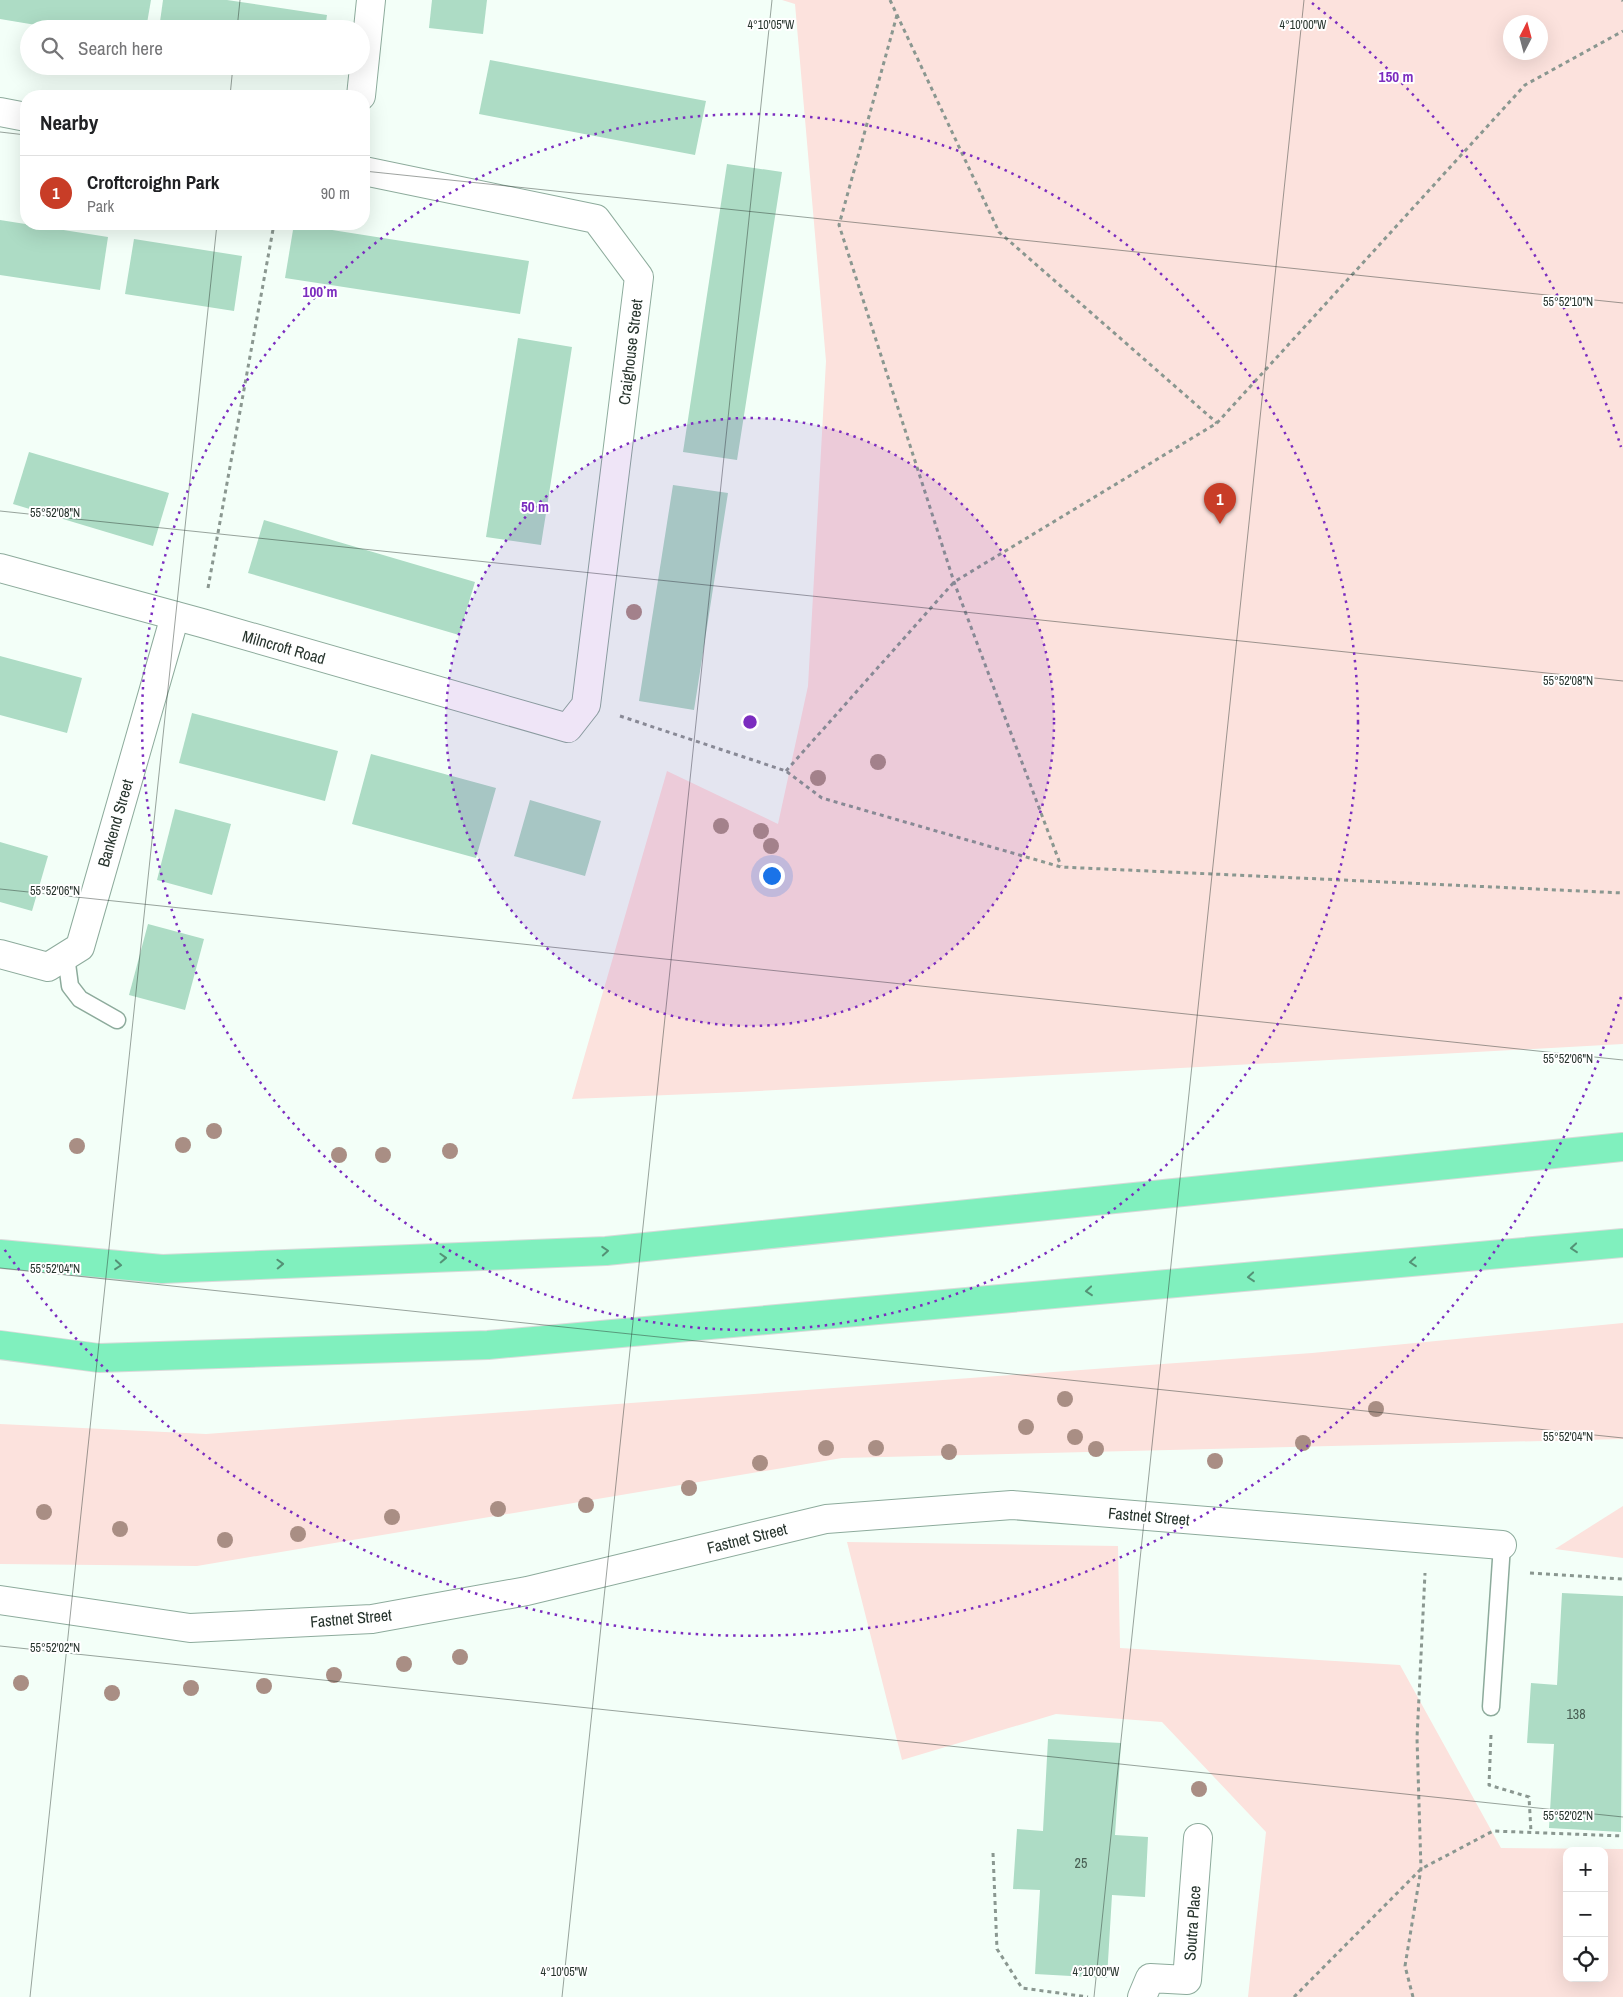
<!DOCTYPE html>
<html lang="en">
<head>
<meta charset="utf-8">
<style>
	:root { --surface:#fff; --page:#f2f2f2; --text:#202124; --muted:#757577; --line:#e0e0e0; --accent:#c83d27 }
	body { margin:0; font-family:"Archivo Narrow",sans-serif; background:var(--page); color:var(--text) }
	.controls { position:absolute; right:15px; bottom:15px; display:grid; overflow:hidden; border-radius:10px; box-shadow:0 5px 20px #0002 }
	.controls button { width:45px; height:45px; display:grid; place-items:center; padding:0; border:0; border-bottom:1px solid var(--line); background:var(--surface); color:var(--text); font:25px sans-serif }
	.compass { position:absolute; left:1503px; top:15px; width:45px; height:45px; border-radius:50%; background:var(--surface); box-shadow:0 5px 20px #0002; rotate:6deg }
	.you { position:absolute; left:771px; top:875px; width:18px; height:18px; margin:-12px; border:4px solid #fff; border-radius:50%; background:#1a73e8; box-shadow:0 0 0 8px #1a73e833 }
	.badge { display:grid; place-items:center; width:32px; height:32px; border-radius:50%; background:var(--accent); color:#fff; font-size:16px; font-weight:700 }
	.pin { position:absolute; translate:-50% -41px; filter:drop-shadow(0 1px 2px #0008) }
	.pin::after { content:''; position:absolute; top:26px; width:18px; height:15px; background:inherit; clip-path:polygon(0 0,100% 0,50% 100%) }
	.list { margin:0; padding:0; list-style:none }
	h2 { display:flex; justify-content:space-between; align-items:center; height:65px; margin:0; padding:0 20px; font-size:21px }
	h2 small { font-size:16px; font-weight:400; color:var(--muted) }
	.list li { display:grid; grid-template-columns:32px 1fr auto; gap:15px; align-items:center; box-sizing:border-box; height:75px; padding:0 20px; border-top:1px solid var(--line) }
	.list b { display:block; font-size:19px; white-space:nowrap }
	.list p { margin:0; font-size:16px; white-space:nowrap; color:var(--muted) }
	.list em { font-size:16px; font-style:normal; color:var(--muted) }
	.icon { flex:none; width:28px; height:28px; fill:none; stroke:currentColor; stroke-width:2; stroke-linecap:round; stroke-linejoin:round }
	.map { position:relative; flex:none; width:1623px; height:1997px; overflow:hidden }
	.search { position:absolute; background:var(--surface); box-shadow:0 5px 20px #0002; left:20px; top:20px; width:350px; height:55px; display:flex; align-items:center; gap:12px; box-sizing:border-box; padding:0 18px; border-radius:28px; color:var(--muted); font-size:19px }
	.panel { position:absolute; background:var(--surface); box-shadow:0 5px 20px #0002; left:20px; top:90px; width:350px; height:140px; border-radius:20px }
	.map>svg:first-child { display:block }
	.green { fill:#fce2dd; fill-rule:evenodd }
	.building { fill:#addcc5 }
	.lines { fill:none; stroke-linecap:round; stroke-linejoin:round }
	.lane-casing { stroke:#8dab9c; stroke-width:19 }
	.street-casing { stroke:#8dab9c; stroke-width:30 }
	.highway-casing { stroke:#d8dad9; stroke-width:30 }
	.path { stroke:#8a9790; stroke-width:3; stroke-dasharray:4 4; stroke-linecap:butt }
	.lane { stroke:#fff; stroke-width:16 }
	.street { stroke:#fff; stroke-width:28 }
	.highway { stroke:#80f0be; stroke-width:28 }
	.tree { fill:#a98e84 }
	.oneway { stroke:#549276 }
	.ticks { fill:none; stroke:#27342d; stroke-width:1; stroke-opacity:0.45 }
	.ring { fill:none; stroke:#7b2cbf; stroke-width:2.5; stroke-dasharray:2.5 5 }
	.labels { text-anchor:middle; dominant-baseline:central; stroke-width:4; stroke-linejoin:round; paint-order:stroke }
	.number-label { font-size:14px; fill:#485e53 }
	.street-label { font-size:16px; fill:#27342d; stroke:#fff }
	.ticks-label { font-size:12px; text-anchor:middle; fill:#27342d; stroke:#fff; stroke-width:4; stroke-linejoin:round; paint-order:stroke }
	.centre { fill:#7b2cbf; stroke:#fff; stroke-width:2.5 }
	.ring-label { font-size:15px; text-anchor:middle; font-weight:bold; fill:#7b2cbf; stroke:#fff; stroke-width:4; stroke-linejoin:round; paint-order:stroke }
</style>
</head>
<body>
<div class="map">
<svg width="1623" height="1997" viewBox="0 0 1623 1997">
	<rect width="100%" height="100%" fill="#f3fff8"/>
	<!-- green -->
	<g class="green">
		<path d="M782,0H1623V1044L740,1092L572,1099L667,771L778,824L808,686L826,361L795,4ZM1540,22V52H1510V22Z"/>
		<polygon points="1623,1323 1623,1439 842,1458 197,1566 0,1564 0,1424 206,1434 1312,1353"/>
		<polygon points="1623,1506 1623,1558 1555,1549"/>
		<path d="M847,1542L1118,1546L1120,1648L1400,1665L1501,1848L1623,1849V1997H1248L1266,1832L1162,1722L1056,1714L902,1760ZM1567,1851H1604V1978H1567Z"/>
	</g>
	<!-- building -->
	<g class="building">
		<polygon points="0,0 151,0 146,29 60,29 0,19"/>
		<polygon points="163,0 227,0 327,15 325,29 159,29"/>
		<polygon points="432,0 487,0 483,34 429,28"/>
		<polygon points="490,60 706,101 695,155 479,114"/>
		<polygon points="727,164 782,172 737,460 683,452"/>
		<polygon points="0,220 108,237 100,290 0,275"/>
		<polygon points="294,224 529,261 520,314 285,278"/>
		<polygon points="134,239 242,256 234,311 125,294"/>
		<polygon points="518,338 572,347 541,545 486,537"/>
		<polygon points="29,452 169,493 153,546 13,504"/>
		<polygon points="673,485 728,493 694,710 639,701"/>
		<polygon points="264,520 475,582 459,635 248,573"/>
		<polygon points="0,656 82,678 67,733 0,715"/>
		<polygon points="192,713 338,751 325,801 179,763"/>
		<polygon points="371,754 496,788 476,858 352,824"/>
		<polygon points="530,800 601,821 585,876 514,856"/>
		<polygon points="175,809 231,824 212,895 157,880"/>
		<polygon points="0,842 48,856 32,911 0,902"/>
		<polygon points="148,924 204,939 185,1010 129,995"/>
		<polygon points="1562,1593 1623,1596 1621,1832 1549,1828 1554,1744 1527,1743 1531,1683 1557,1685"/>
		<polygon points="1048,1739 1121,1743 1115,1835 1148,1837 1145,1897 1112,1895 1107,1978 1035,1974 1040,1890 1013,1889 1017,1829 1043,1831"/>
	</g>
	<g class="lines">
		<!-- lane casing -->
		<g class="lane-casing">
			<g id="lane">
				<polyline points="66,956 70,986 80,999 117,1020"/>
				<polyline points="1491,1707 1502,1545"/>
			</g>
		</g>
		<!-- street casing -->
		<g class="street-casing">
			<g id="street">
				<polyline points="361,96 371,0"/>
				<polyline points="0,112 26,117"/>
				<polyline points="0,568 202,623 568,728 586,705 639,277 596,219 364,171"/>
				<polyline points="0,954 48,967 80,947 175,616"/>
				<polyline points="0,1600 190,1628 372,1619 527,1591 826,1519 1012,1505 1502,1545"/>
				<polyline points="1142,1997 1150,1978 1187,1980 1198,1838"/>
			</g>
		</g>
		<!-- highway casing -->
		<g class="highway-casing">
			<g id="highway">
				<polyline points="0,1254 162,1269 606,1251 1623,1147"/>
				<polyline points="0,1345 99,1358 488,1345 1623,1243"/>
			</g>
		</g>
		<!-- path -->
		<g class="path">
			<polyline points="890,0 999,232 1217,423"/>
			<polyline points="1622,0 1623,1"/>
			<polyline points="897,15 839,225 954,582 1061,866"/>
			<polyline points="208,588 274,224"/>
			<polyline points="620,716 786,771 822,798 1061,867 1623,893"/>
			<polyline points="786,771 954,582 1217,423 1525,85 1623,31"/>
			<polyline points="1530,1573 1623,1579"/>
			<polyline points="1491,1735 1489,1785 1529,1797 1531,1832"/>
			<polyline points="993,1853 997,1949 1022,1988 1088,1997"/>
			<polyline points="1294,1997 1421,1869 1493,1831 1623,1836"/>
			<polyline points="1413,1997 1405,1966 1421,1869 1417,1738 1425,1573"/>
		</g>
		<!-- lane -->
		<use href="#lane" class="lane"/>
		<!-- street -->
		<use href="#street" class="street"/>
		<!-- highway -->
		<use href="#highway" class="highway"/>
	</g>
	<!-- trees -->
	<g class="tree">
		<circle cx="634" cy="612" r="8"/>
		<circle cx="878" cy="762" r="8"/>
		<circle cx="818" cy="778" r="8"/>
		<circle cx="721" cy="826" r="8"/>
		<circle cx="761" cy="831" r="8"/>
		<circle cx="771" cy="846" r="8"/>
		<circle cx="214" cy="1131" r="8"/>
		<circle cx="183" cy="1145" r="8"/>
		<circle cx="77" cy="1146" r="8"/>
		<circle cx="450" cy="1151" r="8"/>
		<circle cx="339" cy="1155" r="8"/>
		<circle cx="383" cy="1155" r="8"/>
		<circle cx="1065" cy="1399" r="8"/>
		<circle cx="1376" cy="1409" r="8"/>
		<circle cx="1026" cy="1427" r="8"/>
		<circle cx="1075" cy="1437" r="8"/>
		<circle cx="1303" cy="1443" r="8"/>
		<circle cx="826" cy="1448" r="8"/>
		<circle cx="876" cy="1448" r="8"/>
		<circle cx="1096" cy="1449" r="8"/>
		<circle cx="949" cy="1452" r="8"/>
		<circle cx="1215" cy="1461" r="8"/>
		<circle cx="760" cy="1463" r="8"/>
		<circle cx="689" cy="1488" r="8"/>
		<circle cx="586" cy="1505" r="8"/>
		<circle cx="498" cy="1509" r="8"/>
		<circle cx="44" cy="1512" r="8"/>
		<circle cx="392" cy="1517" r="8"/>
		<circle cx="120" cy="1529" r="8"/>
		<circle cx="298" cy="1534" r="8"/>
		<circle cx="225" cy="1540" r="8"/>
		<circle cx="460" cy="1657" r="8"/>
		<circle cx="404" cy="1664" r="8"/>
		<circle cx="334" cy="1675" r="8"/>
		<circle cx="21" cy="1683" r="8"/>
		<circle cx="264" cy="1686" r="8"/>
		<circle cx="191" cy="1688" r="8"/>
		<circle cx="112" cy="1693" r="8"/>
		<circle cx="1199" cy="1789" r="8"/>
	</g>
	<!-- one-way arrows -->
	<defs><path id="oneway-chevron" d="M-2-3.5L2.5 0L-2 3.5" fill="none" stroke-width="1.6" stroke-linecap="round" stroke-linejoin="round" transform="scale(1.25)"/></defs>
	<g class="oneway">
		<use href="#oneway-chevron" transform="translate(1574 1248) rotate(175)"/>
		<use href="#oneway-chevron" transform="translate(605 1251) rotate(-4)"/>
		<use href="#oneway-chevron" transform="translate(443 1258) rotate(-2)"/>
		<use href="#oneway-chevron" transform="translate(1413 1262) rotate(175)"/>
		<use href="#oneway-chevron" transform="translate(280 1264) rotate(-2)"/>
		<use href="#oneway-chevron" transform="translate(118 1265) rotate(5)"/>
		<use href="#oneway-chevron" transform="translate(1251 1277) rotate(175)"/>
		<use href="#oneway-chevron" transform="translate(1089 1291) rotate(175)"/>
	</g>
	<!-- ticks -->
	<path class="ticks" d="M237,29L240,0M230,96L233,66M0,132L26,135M364,171L1623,303M0,511L1623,681M0,889L1623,1060M0,1268L1623,1438M0,1646L1623,1817M30,1997L217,224M562,1997L772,0M1094,1997L1304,0"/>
	<!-- distance rings -->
	<circle cx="750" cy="722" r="304" fill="#7b2cbf" fill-opacity=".12"/>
	<g class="ring">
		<circle cx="750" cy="722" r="304"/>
		<circle cx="750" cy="722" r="608"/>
		<path d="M1621 997A913 913 0 0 1 2 1246M1312 3A913 913 0 0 1 1621 447"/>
	</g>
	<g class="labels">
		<!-- number labels -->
		<g class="number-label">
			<text x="1576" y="1714">138</text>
			<text x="1081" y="1863">25</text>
		</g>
		<!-- street labels -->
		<g class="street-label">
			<text transform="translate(630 352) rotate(-83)">Craighouse Street</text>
			<text transform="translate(284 647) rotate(16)">Milncroft Road</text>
			<text transform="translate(115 823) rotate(-74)">Bankend Street</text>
			<text transform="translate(1149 1516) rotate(5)">Fastnet Street</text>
			<text transform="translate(747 1538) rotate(-14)">Fastnet Street</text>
			<text transform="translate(351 1618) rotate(-5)">Fastnet Street</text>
			<text transform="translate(1192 1923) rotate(-86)">Soutra Place</text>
		</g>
	</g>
	<g class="ticks-label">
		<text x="771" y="29">4°10'05"W</text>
		<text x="1303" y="29">4°10'00"W</text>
		<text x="1568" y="306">55°52'10"N</text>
		<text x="55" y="517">55°52'08"N</text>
		<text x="1568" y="685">55°52'08"N</text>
		<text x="55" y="895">55°52'06"N</text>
		<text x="1568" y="1063">55°52'06"N</text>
		<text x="55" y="1273">55°52'04"N</text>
		<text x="1568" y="1441">55°52'04"N</text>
		<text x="55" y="1652">55°52'02"N</text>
		<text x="1568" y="1820">55°52'02"N</text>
		<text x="564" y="1976">4°10'05"W</text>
		<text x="1096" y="1976">4°10'00"W</text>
	</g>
	<circle cx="750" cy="722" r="8" class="centre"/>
	<g class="ring-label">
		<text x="1396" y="82">150 m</text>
		<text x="320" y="297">100 m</text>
		<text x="535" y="512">50 m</text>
	</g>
</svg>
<div class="controls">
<button>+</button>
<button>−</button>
<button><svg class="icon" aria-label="locate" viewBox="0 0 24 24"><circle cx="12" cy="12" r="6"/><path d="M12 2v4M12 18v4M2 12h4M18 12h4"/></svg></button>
</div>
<svg class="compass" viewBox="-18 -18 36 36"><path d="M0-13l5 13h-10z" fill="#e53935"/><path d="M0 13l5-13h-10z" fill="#757577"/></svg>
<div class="you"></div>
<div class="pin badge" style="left:1220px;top:524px">1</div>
<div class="search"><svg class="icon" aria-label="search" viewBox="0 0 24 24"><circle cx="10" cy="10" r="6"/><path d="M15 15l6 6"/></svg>Search here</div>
<section class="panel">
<h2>Nearby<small></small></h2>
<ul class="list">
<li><span class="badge">1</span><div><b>Croftcroighn Park</b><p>Park</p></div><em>90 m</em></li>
</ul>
</section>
</div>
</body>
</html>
